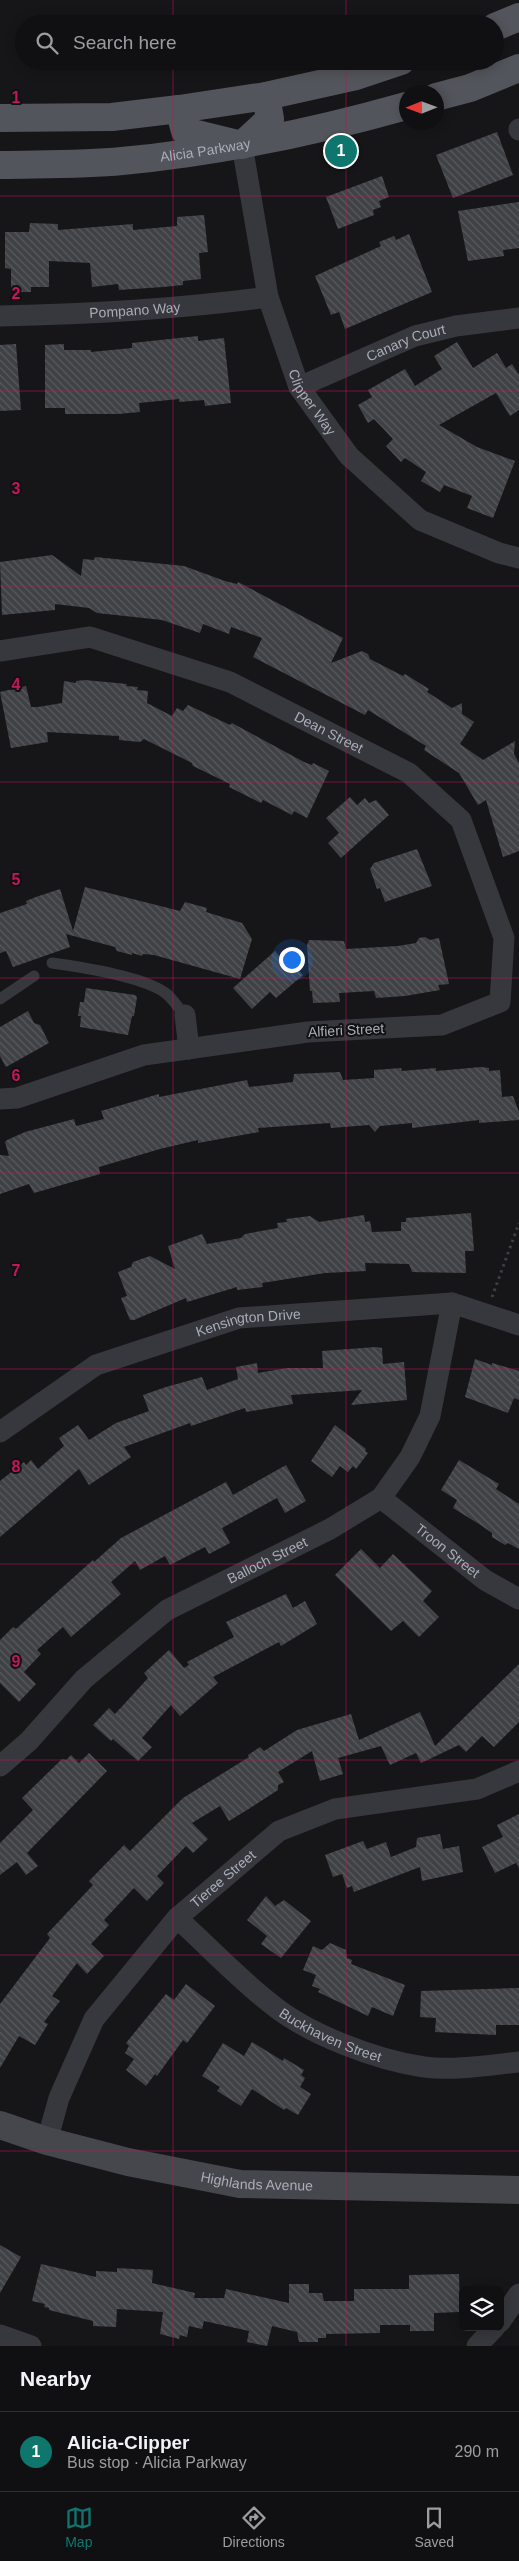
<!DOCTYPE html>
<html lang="en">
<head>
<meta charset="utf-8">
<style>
	:root { --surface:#101012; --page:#1e1e20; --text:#f1f3f6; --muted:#9c9d9f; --line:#303032; --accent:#0f766e }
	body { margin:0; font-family:Arial,sans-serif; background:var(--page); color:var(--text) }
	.controls { position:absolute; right:15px; bottom:15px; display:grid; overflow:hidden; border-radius:8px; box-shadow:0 2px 12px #0003 }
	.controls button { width:45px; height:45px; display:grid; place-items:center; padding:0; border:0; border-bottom:1px solid var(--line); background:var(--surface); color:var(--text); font:25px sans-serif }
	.compass { position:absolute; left:399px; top:85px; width:45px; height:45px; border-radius:50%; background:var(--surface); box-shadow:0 2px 12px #0003; rotate:269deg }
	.you { position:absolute; left:291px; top:959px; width:18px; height:18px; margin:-12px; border:4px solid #fff; border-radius:50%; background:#1a73e8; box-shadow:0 0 0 8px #1a73e833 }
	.badge { display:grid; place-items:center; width:32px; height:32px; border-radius:50%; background:var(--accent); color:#fff; font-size:16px; font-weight:700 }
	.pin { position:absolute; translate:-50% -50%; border:2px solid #fff; box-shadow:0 1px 5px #0006 }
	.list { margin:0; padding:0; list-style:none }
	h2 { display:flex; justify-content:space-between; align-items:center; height:65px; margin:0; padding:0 20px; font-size:21px }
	h2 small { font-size:16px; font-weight:400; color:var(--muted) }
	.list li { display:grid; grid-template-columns:32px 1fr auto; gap:15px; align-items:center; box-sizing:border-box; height:80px; padding:0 20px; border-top:1px solid var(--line) }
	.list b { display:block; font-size:19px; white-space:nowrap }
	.list p { margin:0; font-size:16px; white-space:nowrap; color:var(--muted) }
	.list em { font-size:16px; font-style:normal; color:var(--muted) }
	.icon { flex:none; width:28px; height:28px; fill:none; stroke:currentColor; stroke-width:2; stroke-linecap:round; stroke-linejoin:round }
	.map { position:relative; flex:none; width:519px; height:2346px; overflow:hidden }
	.search { position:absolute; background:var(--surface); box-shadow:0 2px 12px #0003; left:15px; right:15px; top:15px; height:55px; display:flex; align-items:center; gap:12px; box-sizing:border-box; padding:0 18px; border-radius:28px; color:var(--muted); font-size:19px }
	.sheet { height:145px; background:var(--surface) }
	nav { display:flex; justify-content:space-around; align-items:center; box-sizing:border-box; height:70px; border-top:1px solid var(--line); background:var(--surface); font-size:14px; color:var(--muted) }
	nav a { display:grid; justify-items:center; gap:2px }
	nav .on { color:var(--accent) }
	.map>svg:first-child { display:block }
	.building { fill:url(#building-back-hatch) }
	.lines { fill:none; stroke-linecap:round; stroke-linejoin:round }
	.path { stroke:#3d3f44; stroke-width:3; stroke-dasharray:2.5 4; stroke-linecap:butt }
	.lane { stroke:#37383d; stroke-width:11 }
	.street { stroke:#37383d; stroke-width:21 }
	.secondary { stroke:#45474d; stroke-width:28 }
	.primary { stroke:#53555c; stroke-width:28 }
	.grid { fill:none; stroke:#c2185b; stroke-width:1; stroke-opacity:0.55 }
	.labels { text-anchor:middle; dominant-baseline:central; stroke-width:4; stroke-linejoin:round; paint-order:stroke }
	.street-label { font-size:14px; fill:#a8adb8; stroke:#111113 }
	.grid-label { font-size:16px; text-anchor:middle; font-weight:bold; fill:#c2185b; stroke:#111113; stroke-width:4; stroke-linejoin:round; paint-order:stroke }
</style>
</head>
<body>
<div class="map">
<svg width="519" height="2346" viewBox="0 0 519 2346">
	<defs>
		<pattern id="building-back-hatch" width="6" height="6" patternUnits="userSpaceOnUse" patternTransform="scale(1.25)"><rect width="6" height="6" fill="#404145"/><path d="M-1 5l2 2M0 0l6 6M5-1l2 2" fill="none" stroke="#595a5e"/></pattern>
	</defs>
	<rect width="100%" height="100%" fill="#161618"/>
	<!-- building -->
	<g class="building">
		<polygon points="497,132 513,175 453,198 436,155"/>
		<polygon points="382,176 389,197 379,201 381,207 373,210 374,215 338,229 326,197"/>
		<polygon points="519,202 519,248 503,250 504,256 468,261 458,211"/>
		<polygon points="204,215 208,252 199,253 201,279 183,281 183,285 163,287 119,290 118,284 92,287 90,263 49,261 49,287 31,287 31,292 11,292 11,269 5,268 5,232 29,232 30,223 58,224 58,230 133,224 133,230 177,226 177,217"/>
		<polygon points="409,234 432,292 345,329 339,312 331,315 315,276 381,246 379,242 394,236 396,240"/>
		<polygon points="198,336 198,341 224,338 231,403 205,406 204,400 179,402 179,399 139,403 140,412 118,414 65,414 65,408 45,408 45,345 64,344 64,350 91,350 91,352 132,348 132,343"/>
		<polygon points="457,342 473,368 497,353 506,368 512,364 519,375 519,410 510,416 496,393 439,425 477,447 515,461 493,518 467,508 472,496 444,485 440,492 421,481 426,472 405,458 401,462 386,446 393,439 374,419 368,423 358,405 372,397 368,390 405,369 415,386 442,369 434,356"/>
		<polygon points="16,344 21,410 0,411 0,345"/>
		<polygon points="52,555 81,576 83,559 94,560 95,557 184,566 225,581 237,584 238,582 343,638 331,663 362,651 368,654 370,659 403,676 405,674 429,689 427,692 452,708 462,703 462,714 474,722 460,744 483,760 515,741 514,754 519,763 519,851 503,857 486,800 478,805 459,773 424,750 426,746 368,710 365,715 253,657 262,638 231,627 229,634 203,624 200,633 162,620 97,613 89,608 55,604 55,610 2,615 0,562"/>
		<polygon points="85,680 127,684 126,686 138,687 137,690 148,691 147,703 172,716 177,708 183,711 188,705 230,725 232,723 304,762 312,765 313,763 329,771 307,818 294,811 292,815 263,800 261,803 229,787 230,784 193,766 192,763 144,739 140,742 119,740 119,736 47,732 48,742 11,748 0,692 26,686 31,707 38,707 62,703 64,681 76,683 76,681"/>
		<polygon points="350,797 357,805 365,798 369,803 376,800 389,815 341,858 328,843 339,833 326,818"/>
		<polygon points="417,849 432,886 385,902 380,888 377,889 370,869 374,863"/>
		<polygon points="85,887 180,911 185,902 207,908 206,912 242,923 252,939 240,979 154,955 143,954 142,956 132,953 132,955 117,951 115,947 66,934 70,947 13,967 6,951 0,953 0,913 27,904 26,901 36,897 60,889 73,931"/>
		<polygon points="425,937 430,940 439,938 449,984 438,985 440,990 405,996 376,998 374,991 339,993 340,1002 313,1003 312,991 310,991 307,945 309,940 344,941 346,949 398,946 416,943 419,938"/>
		<polygon points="275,951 281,958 285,955 303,975 276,998 270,992 252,1009 233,988"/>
		<polygon points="86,988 135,995 137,997 134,1016 132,1016 128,1035 80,1027 81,1016 78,1016 80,1002 84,1002"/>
		<polygon points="28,1011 34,1023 40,1025 49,1043 6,1067 0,1056 0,1027"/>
		<polygon points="481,1067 489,1068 489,1071 500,1070 502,1097 513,1096 519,1112 519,1120 479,1123 479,1120 412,1128 412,1123 380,1126 375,1132 369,1125 331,1128 330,1123 258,1128 259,1132 198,1143 198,1140 160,1149 99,1167 100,1174 34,1193 29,1184 0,1194 0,1155 9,1156 5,1142 7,1140 25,1132 74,1119 76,1126 104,1119 101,1111 159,1094 159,1097 247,1080 249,1087 293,1082 294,1074 340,1072 343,1080 374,1078 374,1070 401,1068 402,1071 436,1068 436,1071"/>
		<polygon points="471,1213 474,1251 465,1251 466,1273 412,1272 409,1264 365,1263 366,1271 325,1273 262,1283 263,1287 237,1290 237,1287 187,1302 186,1298 134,1320 130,1320 121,1298 127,1296 118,1272 131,1267 133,1262 150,1256 175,1269 168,1246 202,1234 207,1244 241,1238 245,1234 278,1228 277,1223 287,1222 286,1219 310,1216 319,1222 364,1215 365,1222 370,1221 372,1232 401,1231 401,1222 406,1222 406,1218"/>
		<polygon points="376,1347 382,1348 383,1364 404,1362 407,1400 351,1405 362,1390 291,1395 293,1404 246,1412 245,1408 191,1426 190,1423 124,1447 131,1457 89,1485 79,1469 0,1537 0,1481 24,1462 26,1465 31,1460 38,1469 64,1446 59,1438 78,1425 89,1440 116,1423 149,1411 143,1395 166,1387 202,1377 207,1390 238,1379 236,1367 257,1363 258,1373 287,1368 323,1368 322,1351"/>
		<polygon points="475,1359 492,1365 492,1363 519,1371 519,1400 514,1398 508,1413 465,1397"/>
		<polygon points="335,1425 366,1449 365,1451 368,1453 356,1469 353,1466 348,1472 340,1466 332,1477 311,1461"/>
		<polygon points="459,1460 499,1484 496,1489 519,1504 519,1549 508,1543 505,1545 492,1537 492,1533 479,1524 453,1508 457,1500 441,1490"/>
		<polygon points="286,1465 306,1501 285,1513 277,1498 222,1528 230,1543 209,1554 205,1547 170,1565 165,1556 140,1570 135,1561 111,1582 121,1594 71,1637 63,1627 37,1650 41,1654 24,1672 36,1684 19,1702 0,1683 0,1640 13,1627 16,1629 93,1560 94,1562 121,1538 226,1482 233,1495"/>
		<polygon points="361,1549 380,1568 393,1554 432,1591 423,1601 439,1617 419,1637 403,1621 391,1631 335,1575"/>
		<polygon points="286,1594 293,1608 305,1601 317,1624 281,1646 279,1642 213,1677 218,1683 180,1716 171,1705 142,1738 152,1747 138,1761 113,1739 111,1741 93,1725 109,1708 115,1714 148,1678 144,1673 169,1650 184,1668 189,1665 187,1662 234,1637 226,1622"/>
		<polygon points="519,1664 519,1722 494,1747 482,1736 466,1752 459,1745 421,1763 416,1753 390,1765 381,1746 338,1758 343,1774 320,1781 312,1751 278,1772 284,1782 278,1785 278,1790 247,1810 229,1821 220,1806 192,1823 208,1839 193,1853 186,1846 157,1876 164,1883 147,1901 134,1888 104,1920 109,1925 91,1944 104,1956 87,1974 77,1963 52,1996 60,2001 44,2022 48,2024 35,2045 19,2036 0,2068 0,2004 50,1938 47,1934 93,1885 89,1881 124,1845 130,1851 183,1798 249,1757 248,1755 260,1747 264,1751 297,1730 351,1714 359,1740 420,1712 435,1746"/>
		<polygon points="89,1753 107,1771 27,1853 38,1866 26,1875 17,1862 0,1875 0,1843 33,1810 22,1798 62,1759 66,1760 71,1755 79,1763"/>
		<polygon points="519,1814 519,1868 516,1863 495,1873 482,1847 503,1837 497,1825"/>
		<polygon points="440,1834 443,1849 459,1846 463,1872 422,1881 420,1867 354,1892 352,1886 347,1888 342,1874 333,1877 325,1855 363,1841 367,1849 386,1842 391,1857 416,1847 417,1838"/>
		<polygon points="266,1896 275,1906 284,1900 311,1921 281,1958 261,1944 267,1936 247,1920"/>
		<polygon points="330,1943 346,1950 347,1958 352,1960 351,1964 405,1985 393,2016 372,2007 368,2016 318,1992 320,1989 312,1986 316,1975 303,1970 313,1946 322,1950"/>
		<polygon points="186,1984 215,2006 187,2043 183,2040 157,2076 155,2074 146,2086 126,2070 134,2059 125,2053 129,2046 126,2043 166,1994 174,2000"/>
		<polygon points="519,1988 519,2025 496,2025 496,2035 435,2032 436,2018 420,2017 421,1991"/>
		<polygon points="252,2042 283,2061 284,2058 304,2070 301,2075 305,2078 300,2087 311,2094 298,2115 286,2108 284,2110 252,2089 241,2106 217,2091 220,2087 202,2076 223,2043 244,2056"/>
		<polygon points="0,2245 21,2257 0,2293"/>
		<polygon points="41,2264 96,2277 96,2271 117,2272 117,2268 153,2270 152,2283 195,2293 194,2298 224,2298 226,2289 289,2303 289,2284 309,2284 309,2293 322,2293 324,2301 354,2301 354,2289 409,2289 409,2275 459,2274 460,2312 434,2313 434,2331 410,2331 410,2325 380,2325 380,2333 326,2334 326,2338 318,2338 318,2342 299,2342 297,2332 272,2326 267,2346 247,2342 249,2331 204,2321 202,2329 189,2326 187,2337 180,2335 179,2339 160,2334 163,2312 117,2309 116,2327 93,2326 93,2321 49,2310 49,2308 44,2307 45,2304 32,2301"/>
	</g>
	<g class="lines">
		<!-- path -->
		<polyline class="path" points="492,1297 519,1223"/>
		<!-- lane -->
		<g class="lane">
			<path d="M52,963C81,967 140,976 164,992C172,997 178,1008 185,1015"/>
			<polyline points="0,999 34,976"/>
		</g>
		<!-- street -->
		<g class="street">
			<polyline points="519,129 519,130"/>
			<path id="s1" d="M242,145L268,297L299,387L349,456L420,520L499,553L519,558"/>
			<path id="s2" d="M0,316C90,314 179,309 268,297"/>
			<path id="s3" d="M299,387L415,336L456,326L519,318"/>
			<path id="s4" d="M0,651L90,637L230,682L409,773L461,820L504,938L500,1002L442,1025L308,1032L144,1055L17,1098L0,1099"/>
			<polyline points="185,1015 189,1049"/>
			<path id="s5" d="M0,1432L96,1365L239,1318L452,1303L519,1325"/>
			<path id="s6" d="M381,1498L485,1580L519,1599"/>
			<path id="s7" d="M0,1766L29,1741L84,1679L167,1610L330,1529L381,1498L410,1457L430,1416L452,1303"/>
			<path id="s8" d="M177,1918C208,1946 237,1977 270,2003C307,2034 376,2060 424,2067C453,2071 490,2065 519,2062"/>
			<path id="s9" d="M47,2141L59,2098L94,2019L177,1918L279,1831L335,1809L477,1789L519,1771"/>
			<polyline points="500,2322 519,2294"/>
			<polyline points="0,2335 31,2346"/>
			<polyline points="477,2346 495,2327"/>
		</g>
		<!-- secondary -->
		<path class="secondary" id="s10" d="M0,2125L47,2141L128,2162L240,2184L519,2190"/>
		<!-- primary -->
		<g class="primary">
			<polyline points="495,27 519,17"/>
			<polyline points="436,97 470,88 519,68"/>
			<polyline points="179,109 185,131 242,145 270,119 266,96"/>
			<polyline points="0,118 112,117 179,109 266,96 356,76 401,61"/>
			<path id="s11" d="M0,165C40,164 82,165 122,161C218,152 314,132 406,106"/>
		</g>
	</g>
	<!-- grid -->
	<path class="grid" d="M173,0V24M346,0V24M173,61V2346M346,61V2346M0,196H519M0,391H519M0,586H519M0,782H519M0,978H519M0,1173H519M0,1369H519M0,1564H519M0,1760H519M0,1955H519M0,2151H519"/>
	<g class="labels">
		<!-- street labels -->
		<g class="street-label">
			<text stroke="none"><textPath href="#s11" startOffset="206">Alicia Parkway</textPath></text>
			<text stroke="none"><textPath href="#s2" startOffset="135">Pompano Way</textPath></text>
			<text stroke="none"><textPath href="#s3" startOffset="116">Canary Court</textPath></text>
			<text stroke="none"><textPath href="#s1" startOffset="269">Clipper Way</textPath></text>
			<text stroke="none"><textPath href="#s4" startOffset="349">Dean Street</textPath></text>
			<text transform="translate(346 1030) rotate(-3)">Alfieri Street</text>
			<text stroke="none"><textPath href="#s5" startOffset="276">Kensington Drive</textPath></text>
			<text stroke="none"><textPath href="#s6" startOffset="85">Troon Street</textPath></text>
			<text stroke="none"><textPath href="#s7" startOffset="341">Balloch Street</textPath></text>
			<text stroke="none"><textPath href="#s9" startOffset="322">Tieree Street</textPath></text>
			<text stroke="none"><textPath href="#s8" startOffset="195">Buckhaven Street</textPath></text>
			<text stroke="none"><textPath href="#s10" startOffset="264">Highlands Avenue</textPath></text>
		</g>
	</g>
	<g class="grid-label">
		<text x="16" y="103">1</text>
		<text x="16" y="299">2</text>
		<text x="16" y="494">3</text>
		<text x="16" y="690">4</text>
		<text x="16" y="885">5</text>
		<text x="16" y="1081">6</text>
		<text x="16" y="1276">7</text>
		<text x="16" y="1472">8</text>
		<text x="16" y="1667">9</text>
	</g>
</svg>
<div class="controls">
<button><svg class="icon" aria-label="layers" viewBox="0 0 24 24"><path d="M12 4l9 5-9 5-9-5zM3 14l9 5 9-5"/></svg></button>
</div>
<svg class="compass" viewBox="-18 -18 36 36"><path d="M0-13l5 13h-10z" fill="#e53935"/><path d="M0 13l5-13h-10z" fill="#9c9d9f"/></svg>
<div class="you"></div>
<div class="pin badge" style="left:341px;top:151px">1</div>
<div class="search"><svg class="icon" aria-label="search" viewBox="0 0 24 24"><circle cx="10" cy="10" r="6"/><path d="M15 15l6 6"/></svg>Search here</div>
</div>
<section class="sheet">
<h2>Nearby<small></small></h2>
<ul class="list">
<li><span class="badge">1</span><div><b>Alicia-Clipper</b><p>Bus stop · Alicia Parkway</p></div><em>290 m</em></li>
</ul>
</section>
<nav>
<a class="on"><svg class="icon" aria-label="map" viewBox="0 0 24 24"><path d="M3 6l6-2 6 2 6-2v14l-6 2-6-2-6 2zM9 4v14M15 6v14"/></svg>Map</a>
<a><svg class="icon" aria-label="directions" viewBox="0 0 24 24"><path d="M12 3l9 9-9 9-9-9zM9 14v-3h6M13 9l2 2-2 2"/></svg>Directions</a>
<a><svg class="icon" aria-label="saved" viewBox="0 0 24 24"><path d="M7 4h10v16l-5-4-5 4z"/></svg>Saved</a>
</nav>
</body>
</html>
